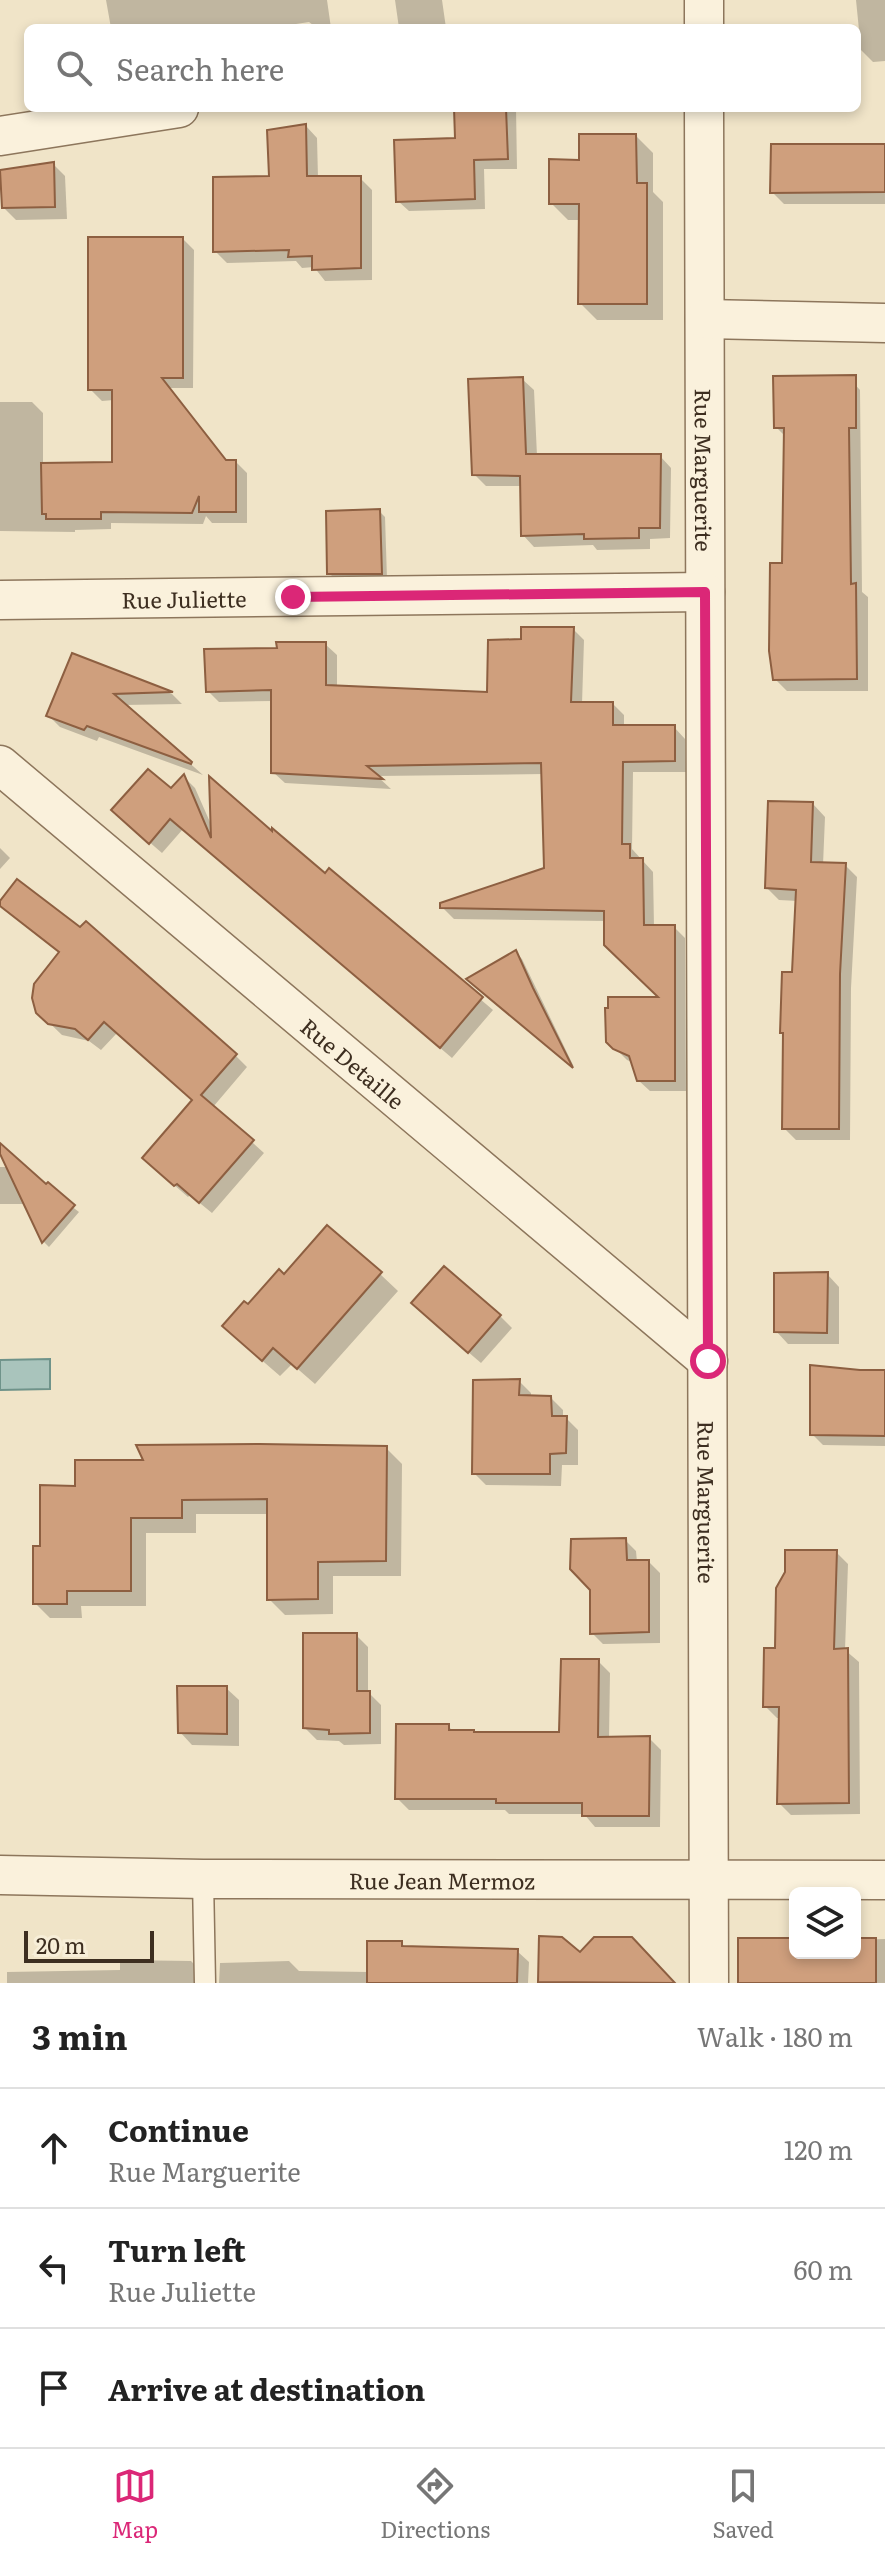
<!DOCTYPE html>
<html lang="en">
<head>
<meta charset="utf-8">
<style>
	:root { --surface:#fff; --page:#f2f2f2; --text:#222; --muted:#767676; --line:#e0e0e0; --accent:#db2777 }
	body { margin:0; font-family:Literata,serif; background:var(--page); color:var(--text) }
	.controls { position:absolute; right:24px; bottom:24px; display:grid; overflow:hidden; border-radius:12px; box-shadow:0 4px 12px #0003 }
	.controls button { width:72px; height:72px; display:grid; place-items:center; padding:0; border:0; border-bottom:2px solid var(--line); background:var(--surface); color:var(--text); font:40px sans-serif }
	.scale { position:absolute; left:24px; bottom:20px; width:130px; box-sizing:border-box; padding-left:8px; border:4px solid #3d2e20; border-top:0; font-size:22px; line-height:28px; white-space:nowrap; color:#3d2e20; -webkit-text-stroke:6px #f7eed8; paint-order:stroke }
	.stop { position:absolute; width:24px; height:24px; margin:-18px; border:6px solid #db2777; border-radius:50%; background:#fff }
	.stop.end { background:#db2777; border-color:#fff; box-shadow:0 2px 8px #0008 }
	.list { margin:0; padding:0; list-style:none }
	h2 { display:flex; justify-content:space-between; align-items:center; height:104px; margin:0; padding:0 32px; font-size:34px }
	h2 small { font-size:26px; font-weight:400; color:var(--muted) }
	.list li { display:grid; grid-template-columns:52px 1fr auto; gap:24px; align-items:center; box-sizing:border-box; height:120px; padding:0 32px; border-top:2px solid var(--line) }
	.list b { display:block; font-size:30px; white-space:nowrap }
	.list p { margin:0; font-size:26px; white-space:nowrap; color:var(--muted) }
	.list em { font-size:26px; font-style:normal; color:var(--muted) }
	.icon { flex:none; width:44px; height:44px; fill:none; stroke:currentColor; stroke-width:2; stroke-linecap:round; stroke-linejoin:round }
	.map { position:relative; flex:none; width:885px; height:1983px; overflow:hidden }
	.search { position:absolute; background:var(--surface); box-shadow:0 4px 12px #0003; left:24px; right:24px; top:24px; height:88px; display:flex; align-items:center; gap:20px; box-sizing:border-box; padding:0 28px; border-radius:12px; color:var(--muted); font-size:30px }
	.sheet { height:464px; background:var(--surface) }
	nav { display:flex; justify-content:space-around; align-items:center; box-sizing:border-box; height:112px; border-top:2px solid var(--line); background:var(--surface); font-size:22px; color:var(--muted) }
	nav a { display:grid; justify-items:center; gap:4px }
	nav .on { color:var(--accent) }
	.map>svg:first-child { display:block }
	.water { fill:#a9c4bc; stroke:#6f938a; stroke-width:2 }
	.shadow { fill:#0003 }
	.building { fill:#cf9f7d; stroke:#8d5f41; stroke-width:2 }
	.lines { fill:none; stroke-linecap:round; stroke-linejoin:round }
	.lane-casing { stroke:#8d765c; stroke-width:23 }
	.street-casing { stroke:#8d765c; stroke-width:41 }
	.lane { stroke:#faf1dc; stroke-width:20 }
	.street { stroke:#faf1dc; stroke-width:38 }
	.route { stroke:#db2777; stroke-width:10 }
	.labels { text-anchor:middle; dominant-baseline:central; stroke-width:7; stroke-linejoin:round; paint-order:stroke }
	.street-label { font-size:22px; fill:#3d2e20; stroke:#f7eed8 }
</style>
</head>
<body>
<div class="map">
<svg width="885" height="1983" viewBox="0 0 885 1983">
	<rect width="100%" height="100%" fill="#f0e4c8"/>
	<!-- water -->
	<polygon class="water" points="50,1359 50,1389 0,1390 0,1360"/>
	<!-- shadow -->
	<g class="shadow">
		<polygon points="106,0 327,0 331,28 317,28 309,22 270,28 111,28"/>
		<polygon points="395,0 442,0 446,28 399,28"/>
		<polygon points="856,0 885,0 885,61 873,62 861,50"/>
		<polygon points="456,108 516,108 517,169 484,169 485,209 409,211 398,201 457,140"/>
		<polygon points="306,126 317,138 318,178 360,178 372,190 372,280 325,281 314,267 302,268 296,261 227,263 215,251 271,178"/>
		<polygon points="636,136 653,153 653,192 663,202 663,320 597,320 580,303 580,220 568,220 551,203 581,162"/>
		<polygon points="885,146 885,204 784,204 772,192"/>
		<polygon points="53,164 65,176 67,219 16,220 4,208"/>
		<polygon points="183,239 194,250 193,388 170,388 228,462 236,462 247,473 247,523 212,523 206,516 203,524 111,523 111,529 75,530 75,532 0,531 0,402 32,402 43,413 43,465 114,464 114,400 102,401 90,389"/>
		<polygon points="848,377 860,390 862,592 868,597 868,691 787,691 775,679 784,565 786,437 776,427"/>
		<polygon points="522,379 534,390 537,456 660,456 671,468 670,538 650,539 650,549 597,550 593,545 534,547 523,535 522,486 486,486 474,474"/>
		<polygon points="379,511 385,517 387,579 335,579 329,573"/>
		<polygon points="573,629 584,640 582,704 613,704 624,715 624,727 674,727 685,739 686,772 633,772 632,849 653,872 654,927 674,927 685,938 686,1091 650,1091 638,1080 634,1063 627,1060 608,1041 663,999 606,921 454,919 442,907 546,870 544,774 377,776 391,789 285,783 273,772 273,701 219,702 208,691 279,650 325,644 337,655 337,687 489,694 523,641"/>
		<polygon points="73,655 172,694 182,704 124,705 203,775 99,737 97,741 60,727 48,715"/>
		<polygon points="184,777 195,788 213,829 325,876 329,871 493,1010 452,1058 183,829 162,853 125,821 172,791"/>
		<polygon points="813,804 825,817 823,865 845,865 857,877 851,988 850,1140 796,1140 784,1128 785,1035 782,1032 794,975 798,901 779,900 767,888"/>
		<polygon points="0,848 10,858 0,869"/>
		<polygon points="0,904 235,1055 247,1067 213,1107 264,1153 212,1213 190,1195 188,1197 157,1170 194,1101 117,1033 101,1050 89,1041 62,1035 38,1012 61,954"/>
		<polygon points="516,953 522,959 574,1067 475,985"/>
		<polygon points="0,1146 46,1187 79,1212 49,1247 44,1242 26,1204 0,1204 0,1167 8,1167"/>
		<polygon points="380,1274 398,1291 315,1384 292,1364 280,1376 242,1343 248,1306 285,1277"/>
		<polygon points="827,1274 839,1287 839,1344 788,1344 776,1331"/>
		<polygon points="425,1315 500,1316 512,1328 481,1363"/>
		<polygon points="885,1372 885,1446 823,1445 812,1434"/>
		<polygon points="519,1381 531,1393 531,1397 550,1397 563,1410 563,1418 566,1418 578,1430 578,1465 562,1465 561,1486 486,1485 474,1473"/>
		<polygon points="386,1448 402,1464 401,1576 333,1576 333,1614 285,1615 269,1599 269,1514 196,1514 196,1533 146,1533 146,1606 81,1606 82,1618 50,1618 35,1603 42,1548 77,1488 147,1462"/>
		<polygon points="625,1540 636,1551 637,1562 649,1562 660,1573 660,1643 603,1644 592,1633"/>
		<polygon points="836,1552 848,1564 845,1650 859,1662 860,1814 791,1815 779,1803 781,1718 777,1718 765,1706"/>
		<polygon points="356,1635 368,1647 368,1692 381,1705 381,1744 344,1745 339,1741 317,1740 305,1728"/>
		<polygon points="598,1661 610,1673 609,1739 649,1738 661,1750 660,1827 595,1827 584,1814 509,1814 505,1810 409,1810 397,1798 448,1726 454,1732 561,1734"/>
		<polygon points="226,1688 239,1700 239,1746 192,1745 180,1732"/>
		<polygon points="885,1939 885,1983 740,1983 795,1940 795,1953 855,1953 855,1940"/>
		<polygon points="401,1943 407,1948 517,1951 529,1962 528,1983 219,1983 220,1963 289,1961 299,1971 369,1972"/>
		<polygon points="580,1955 671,1981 670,1983 542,1983 540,1981"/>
		<polygon points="120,1960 191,1961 203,1973 203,1983 7,1983 7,1972 120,1970"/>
	</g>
	<!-- building -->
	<g class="building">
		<polygon points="454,108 506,108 508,159 474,160 475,199 396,202 394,140 455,138"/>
		<polygon points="306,124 307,176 361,176 361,268 312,270 312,256 288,257 289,250 213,252 213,177 269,176 267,130"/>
		<polygon points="579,134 636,134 637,183 647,183 647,304 578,304 579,204 549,204 549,159 579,160"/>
		<polygon points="771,144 885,144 885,192 770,193"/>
		<polygon points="54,162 55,207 2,208 0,170"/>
		<polygon points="88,237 183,237 183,378 162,378 226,460 236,460 236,512 199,512 199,496 192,513 101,512 101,519 46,519 46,514 42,514 41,463 112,462 112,390 88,390"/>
		<polygon points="856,375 856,428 849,428 851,584 856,583 857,679 773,680 769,651 770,563 782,563 784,428 774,428 773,376"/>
		<polygon points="523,377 526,454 661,454 660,528 639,528 639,538 584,539 584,534 521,536 520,476 472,475 468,379"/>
		<polygon points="380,509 382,574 327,574 326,511"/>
		<polygon points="521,627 574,627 571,702 613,702 613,725 675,725 675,761 623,762 622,844 630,844 630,858 643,858 644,925 675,925 675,1081 637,1081 629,1056 613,1049 606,1042 605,1008 608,1008 608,997 658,997 604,945 604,911 440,908 440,903 544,868 541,763 367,766 383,779 271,773 271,690 206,692 204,649 277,648 276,642 326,642 326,685 487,692 488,640 521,639"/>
		<polygon points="72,653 173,692 114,694 192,762 191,764 87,726 84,730 46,716"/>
		<polygon points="148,769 171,788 184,774 211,838 209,776 272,831 272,828 325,873 329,868 483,997 440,1048 170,819 149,844 111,810"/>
		<polygon points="768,801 813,802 811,862 846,863 840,974 839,1129 782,1129 783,1033 780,1033 782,972 792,972 796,890 765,888"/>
		<polygon points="17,879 80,927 86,921 237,1054 201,1095 254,1140 199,1203 177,1184 174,1186 142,1158 192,1100 104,1022 88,1040 75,1029 48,1024 36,1013 32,998 34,984 59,952 0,906 0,901"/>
		<polygon points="516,950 533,988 573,1068 466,979"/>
		<polygon points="0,1143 46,1184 48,1182 75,1205 42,1243 0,1154"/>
		<polygon points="327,1225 382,1272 297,1369 273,1348 262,1361 222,1326 244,1301 248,1304 279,1269 284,1274"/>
		<polygon points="444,1266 501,1315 468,1353 411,1303"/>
		<polygon points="828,1272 827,1333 774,1332 774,1273"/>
		<polygon points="810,1365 860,1370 885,1370 885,1436 810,1435"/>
		<polygon points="520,1379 519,1395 551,1396 552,1416 567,1416 566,1453 550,1454 550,1474 472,1474 473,1380"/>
		<polygon points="260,1444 387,1446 386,1561 318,1562 318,1599 267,1600 267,1499 182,1500 182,1518 131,1518 131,1591 67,1591 67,1604 33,1604 33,1546 40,1546 40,1485 75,1486 75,1460 143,1460 136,1445"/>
		<polygon points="626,1538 627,1560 649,1560 649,1632 590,1634 590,1590 570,1569 571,1539"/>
		<polygon points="785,1550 837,1550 834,1649 848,1648 849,1803 777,1804 779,1707 763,1707 764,1648 775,1648 776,1588 785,1572"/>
		<polygon points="303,1633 357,1633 357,1691 370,1691 370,1733 329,1734 329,1730 303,1728"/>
		<polygon points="561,1659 599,1659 598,1737 650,1736 649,1816 582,1816 582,1803 496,1803 496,1799 395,1799 396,1724 449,1724 449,1730 474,1730 474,1732 559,1732"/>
		<polygon points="177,1686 227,1686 227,1734 178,1733"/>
		<polygon points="539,1936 562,1937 580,1952 594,1937 632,1937 675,1983 538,1982"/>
		<polygon points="738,1938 795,1938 795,1953 855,1953 855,1938 876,1938 876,1983 738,1983"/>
		<polygon points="367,1941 402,1941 402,1946 518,1949 517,1983 367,1983"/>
	</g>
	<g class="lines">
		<!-- lane casing -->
		<g class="lane-casing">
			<polyline id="lane" points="203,1879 205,1983"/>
		</g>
		<!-- street casing -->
		<g class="street-casing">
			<g id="street">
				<polyline points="704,28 704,0"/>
				<path id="s1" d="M704,108L709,1983"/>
				<polyline points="0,136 179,108"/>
				<polyline points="705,319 885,323"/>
				<path id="s2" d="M0,600L705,592"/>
				<path id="s3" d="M0,765L708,1361"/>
				<path id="s4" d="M0,1875L203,1879L885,1880"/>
			</g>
		</g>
		<!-- lane -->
		<use href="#lane" class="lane"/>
		<!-- street -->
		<use href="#street" class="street"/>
	</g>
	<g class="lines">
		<!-- route -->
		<polyline class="route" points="293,597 705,592 708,1361"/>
	</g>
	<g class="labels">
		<!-- street labels -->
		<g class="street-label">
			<text stroke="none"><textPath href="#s1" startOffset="362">Rue Marguerite</textPath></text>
			<text stroke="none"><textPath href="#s2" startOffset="184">Rue Juliette</textPath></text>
			<text stroke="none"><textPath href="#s3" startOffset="462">Rue Detaille</textPath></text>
			<text stroke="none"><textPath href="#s1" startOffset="1394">Rue Marguerite</textPath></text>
			<text stroke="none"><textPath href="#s4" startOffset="442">Rue Jean Mermoz</textPath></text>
		</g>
	</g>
</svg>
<div class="controls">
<button><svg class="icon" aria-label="layers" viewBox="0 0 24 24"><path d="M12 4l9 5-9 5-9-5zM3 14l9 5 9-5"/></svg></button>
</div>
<div class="scale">20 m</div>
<div class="stop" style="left:708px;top:1361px"></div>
<div class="stop end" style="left:293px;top:597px"></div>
<div class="search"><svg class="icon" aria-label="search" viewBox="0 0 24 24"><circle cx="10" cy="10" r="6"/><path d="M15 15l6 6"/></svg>Search here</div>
</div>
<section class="sheet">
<h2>3 min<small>Walk · 180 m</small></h2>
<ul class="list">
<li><svg class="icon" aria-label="ahead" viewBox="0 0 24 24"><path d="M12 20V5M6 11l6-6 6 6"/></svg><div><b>Continue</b><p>Rue Marguerite</p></div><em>120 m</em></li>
<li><svg class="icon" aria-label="left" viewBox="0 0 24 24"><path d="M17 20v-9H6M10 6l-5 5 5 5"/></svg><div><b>Turn left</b><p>Rue Juliette</p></div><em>60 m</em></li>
<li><svg class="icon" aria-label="arrive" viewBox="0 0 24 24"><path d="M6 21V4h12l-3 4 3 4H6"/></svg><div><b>Arrive at destination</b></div></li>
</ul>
</section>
<nav>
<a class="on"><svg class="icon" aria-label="map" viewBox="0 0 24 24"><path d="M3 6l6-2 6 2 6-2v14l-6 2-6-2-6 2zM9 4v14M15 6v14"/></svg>Map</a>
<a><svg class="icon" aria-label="directions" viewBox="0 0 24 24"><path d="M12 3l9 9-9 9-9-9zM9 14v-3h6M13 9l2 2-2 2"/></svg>Directions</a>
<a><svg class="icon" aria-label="saved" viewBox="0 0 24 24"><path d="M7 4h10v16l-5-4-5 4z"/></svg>Saved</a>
</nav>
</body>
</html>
